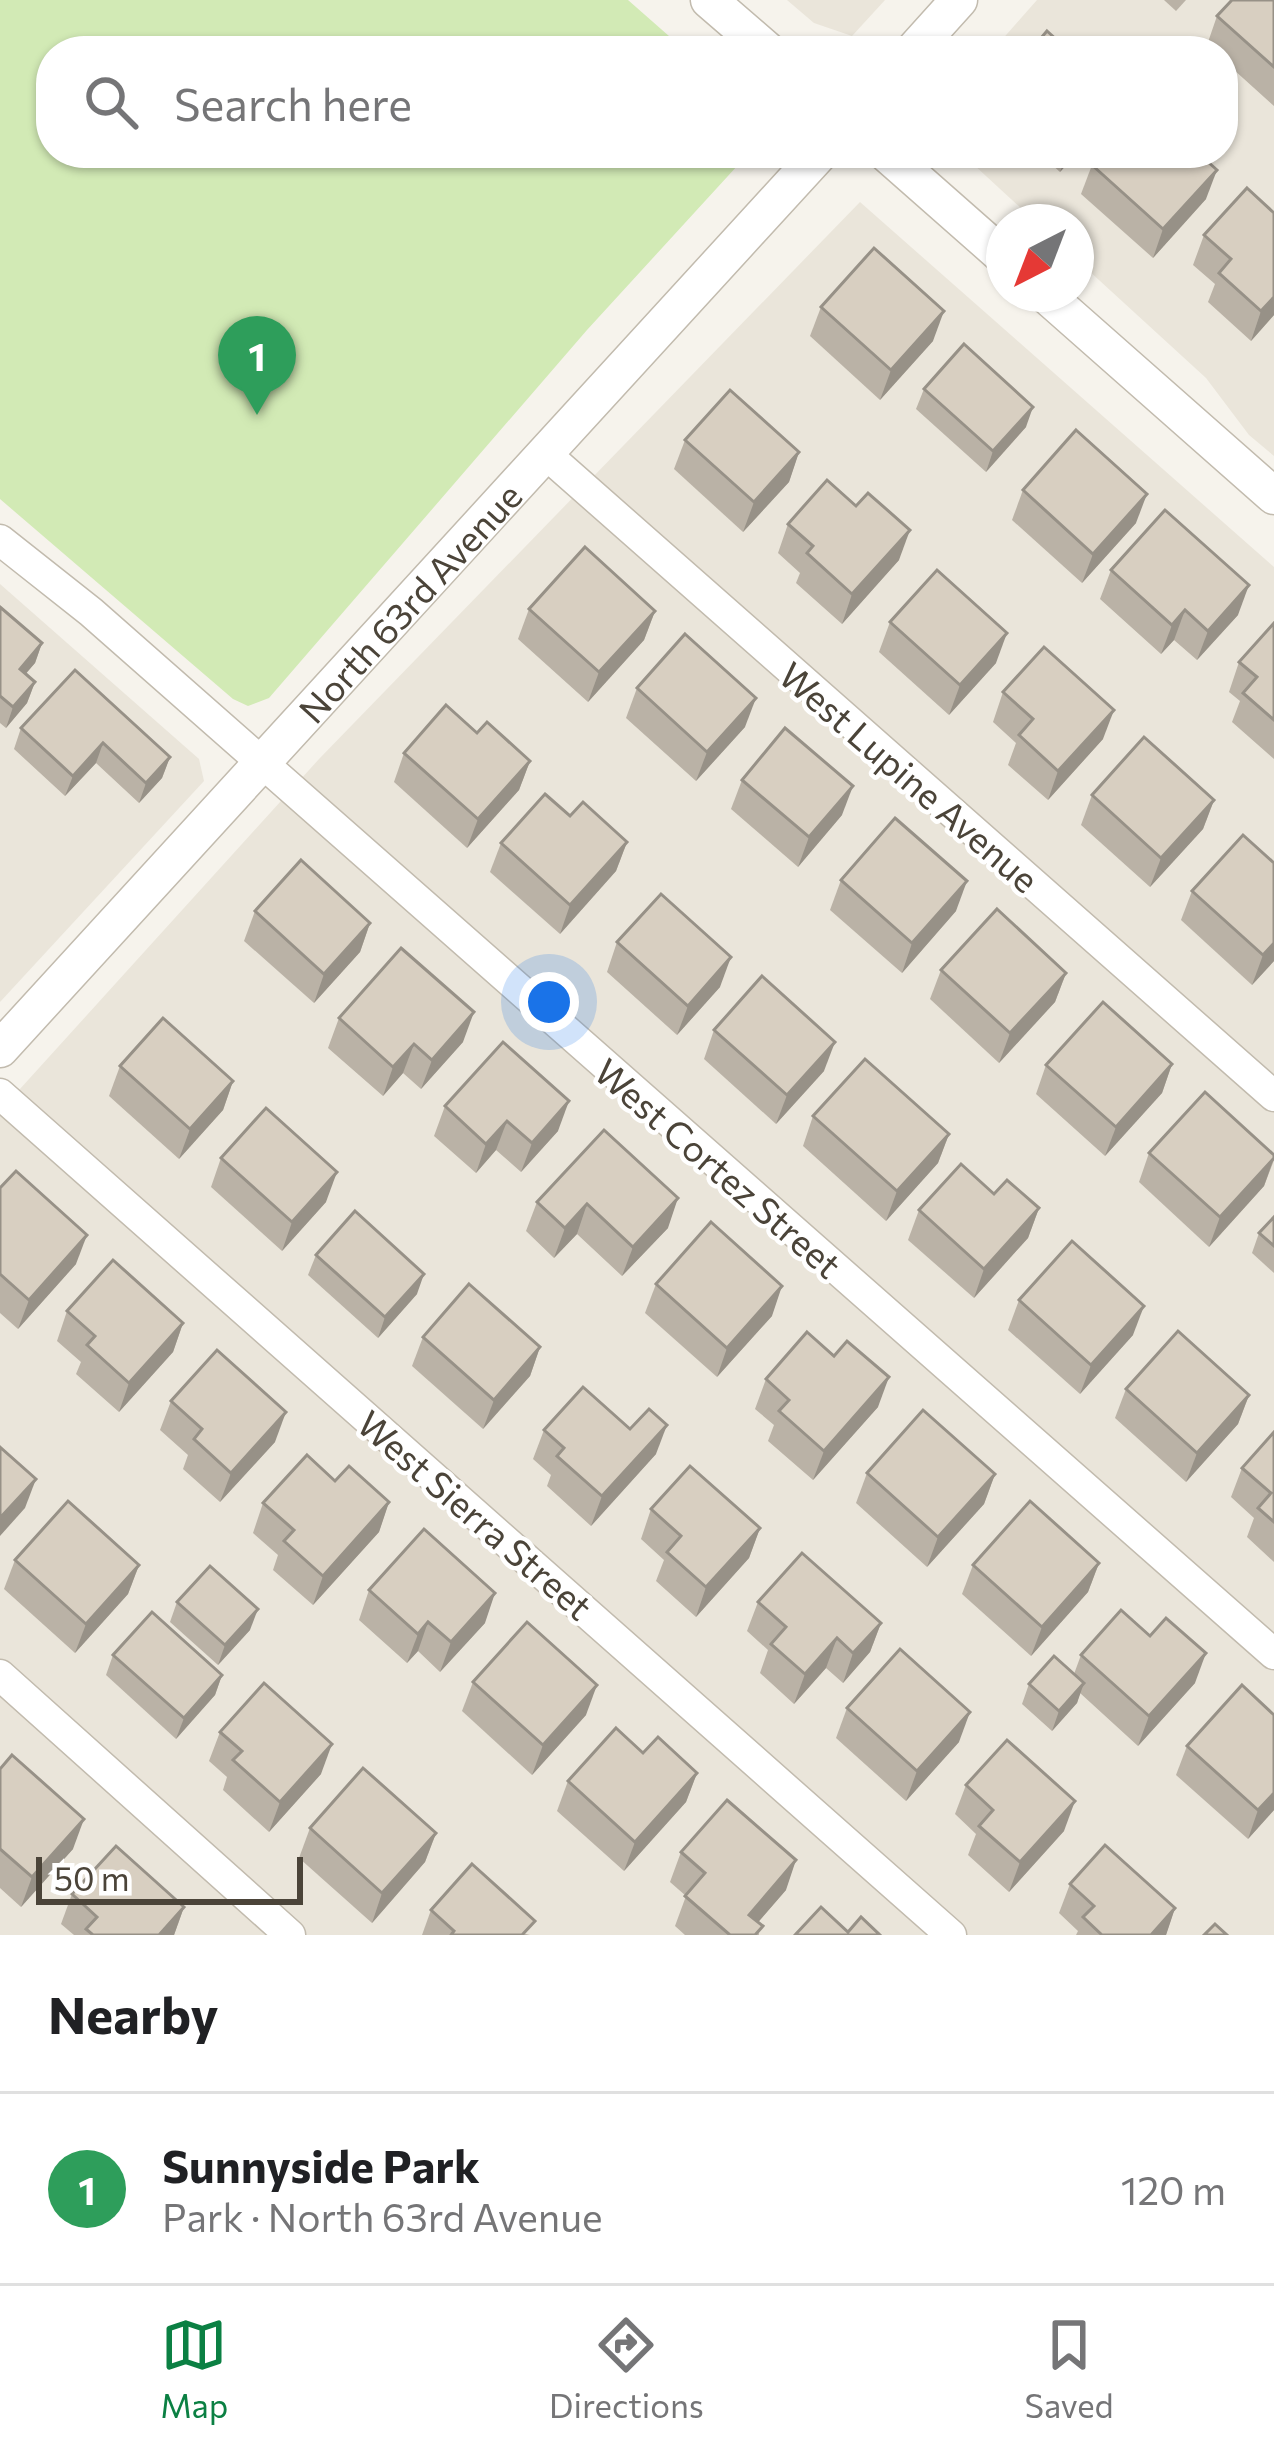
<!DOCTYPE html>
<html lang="en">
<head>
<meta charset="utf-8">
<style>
	:root { --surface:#fff; --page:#f6f6f6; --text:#202124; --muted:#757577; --line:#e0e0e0; --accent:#0b8043 }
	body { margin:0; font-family:Commissioner,sans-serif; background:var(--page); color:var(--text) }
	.compass { position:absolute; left:986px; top:204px; width:108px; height:108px; border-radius:50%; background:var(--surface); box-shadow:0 3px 9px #0004; rotate:222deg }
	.scale { position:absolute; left:36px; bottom:30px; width:267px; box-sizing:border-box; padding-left:12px; border:6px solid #4b4439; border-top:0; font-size:33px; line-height:42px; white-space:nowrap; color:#4b4439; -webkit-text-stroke:9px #fff; paint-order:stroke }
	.you { position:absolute; left:549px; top:1002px; width:42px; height:42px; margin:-30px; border:9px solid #fff; border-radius:50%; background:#1a73e8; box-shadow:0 0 0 18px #1a73e833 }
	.badge { display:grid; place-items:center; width:78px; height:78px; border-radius:50%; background:var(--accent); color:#fff; font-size:39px; font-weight:700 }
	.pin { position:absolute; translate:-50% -99px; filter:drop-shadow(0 3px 6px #0008) }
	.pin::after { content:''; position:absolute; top:63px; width:42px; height:36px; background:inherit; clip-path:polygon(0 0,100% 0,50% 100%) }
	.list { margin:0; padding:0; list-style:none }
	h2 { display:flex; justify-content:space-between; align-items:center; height:156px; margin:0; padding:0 48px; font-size:51px }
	h2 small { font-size:39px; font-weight:400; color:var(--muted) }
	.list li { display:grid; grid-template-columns:78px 1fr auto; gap:36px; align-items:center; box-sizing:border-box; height:192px; padding:0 48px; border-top:3px solid var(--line) }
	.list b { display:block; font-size:45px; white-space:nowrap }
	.list p { margin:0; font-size:39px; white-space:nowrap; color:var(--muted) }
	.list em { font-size:39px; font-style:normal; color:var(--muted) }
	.icon { flex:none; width:66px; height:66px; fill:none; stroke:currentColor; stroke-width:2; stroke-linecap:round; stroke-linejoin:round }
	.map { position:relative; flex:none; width:1274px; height:1935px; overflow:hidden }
	.search { position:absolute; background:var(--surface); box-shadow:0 3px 9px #0004; left:36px; right:36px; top:36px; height:132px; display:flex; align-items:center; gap:30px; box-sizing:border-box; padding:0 42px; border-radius:48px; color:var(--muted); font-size:45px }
	.sheet { height:348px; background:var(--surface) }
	nav { display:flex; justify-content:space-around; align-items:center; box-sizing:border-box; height:168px; border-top:3px solid var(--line); background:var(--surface); font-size:33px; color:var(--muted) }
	nav a { display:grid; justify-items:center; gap:6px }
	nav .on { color:var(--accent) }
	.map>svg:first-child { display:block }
	.residential { fill:#eae5da }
	.green { fill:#d2eab5 }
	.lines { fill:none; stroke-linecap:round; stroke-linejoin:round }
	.minor-casing { stroke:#c2bbae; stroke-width:33 }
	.tertiary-casing { stroke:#c2bbae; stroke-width:39 }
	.minor { stroke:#fff; stroke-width:30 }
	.tertiary { stroke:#fff; stroke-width:36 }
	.wall { fill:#bab2a6 }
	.shaded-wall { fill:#979187 }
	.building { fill:#d8cfc1; stroke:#979187; stroke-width:3 }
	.labels { text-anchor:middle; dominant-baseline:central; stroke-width:9; stroke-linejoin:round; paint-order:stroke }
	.street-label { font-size:36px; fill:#4b4439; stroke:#fff }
</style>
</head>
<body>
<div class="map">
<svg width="1274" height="1935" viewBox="0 0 1274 1935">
	<rect width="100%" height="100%" fill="#f6f3ec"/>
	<!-- residential -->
	<g class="residential">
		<polygon points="787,0 885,0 852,36 814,23"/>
		<polygon points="1037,0 1274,0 1274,456 1249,435 1206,378 1076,259 1076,222 1036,222 961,153 1223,153 1223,51 992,51"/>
		<polygon points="860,202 1274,567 1274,1935 0,1935 0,1111 319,759"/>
		<polygon points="0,584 199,759 204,781 0,1002"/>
	</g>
	<!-- green -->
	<polygon class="green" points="0,0 628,0 686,51 51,51 51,153 749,153 587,330 269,698 248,706 233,699 0,499"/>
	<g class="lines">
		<!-- minor casing -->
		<g class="minor-casing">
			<g id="minor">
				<polyline points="547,455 1274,1096"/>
				<polyline points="0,540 91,612 1274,1654"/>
				<polyline points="0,1094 951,1935"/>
				<polyline points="0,1675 290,1935"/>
			</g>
		</g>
		<!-- tertiary casing -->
		<g class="tertiary-casing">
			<g id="tertiary">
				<polyline points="709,0 768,51"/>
				<polyline points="913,51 959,0"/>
				<polyline points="886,153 1004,257"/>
				<polyline points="1045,294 1274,496"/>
				<path id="s1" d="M0,1049L820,153"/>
			</g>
		</g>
		<!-- minor -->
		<use href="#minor" class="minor"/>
		<!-- tertiary -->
		<use href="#tertiary" class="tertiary"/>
	</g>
	<!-- wall -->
	<g class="wall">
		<polygon points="1164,0 1186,0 1176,11"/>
		<polygon points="1274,0 1274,106 1223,60 1223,51 1213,51 1207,45 1217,16"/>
		<polygon points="1039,153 1077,153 1060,172"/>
		<polygon points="1092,165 1206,199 1153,258 1081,194"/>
		<polygon points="1274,213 1274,315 1251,341 1208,302 1215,284 1193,265 1204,235"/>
		<polygon points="821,307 933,341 880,400 810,336"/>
		<polygon points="924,389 1026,427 986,472 916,409"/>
		<polygon points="685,440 799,452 789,482 743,532 674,469"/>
		<polygon points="1023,490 1136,523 1082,583 1012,520"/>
		<polygon points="788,524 899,560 842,624 796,583 800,573 778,553"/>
		<polygon points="1111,570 1238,615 1197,660 1174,640 1161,654 1100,599"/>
		<polygon points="0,607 42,643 35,663 25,674 35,682 27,703 6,728 0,723"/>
		<polygon points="529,609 655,611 644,640 588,702 518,639"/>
		<polygon points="890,622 996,663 949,715 879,652"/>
		<polygon points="1274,623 1274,759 1232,722 1240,701 1229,692 1239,662"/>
		<polygon points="75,670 170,757 162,778 139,803 96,763 65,796 14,749 21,728"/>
		<polygon points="637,688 745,727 696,781 626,718"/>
		<polygon points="1003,692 1103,739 1048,800 1008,765 1016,743 993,722"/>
		<polygon points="404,753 530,761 519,790 467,848 394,782"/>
		<polygon points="742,780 842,815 798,867 731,809"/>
		<polygon points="1092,795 1214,800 1203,829 1150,887 1081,825"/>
		<polygon points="570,816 627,842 616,871 560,934 490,872 501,843"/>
		<polygon points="1274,863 1274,961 1252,985 1181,920 1192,891"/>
		<polygon points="841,880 956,911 902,973 830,910"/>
		<polygon points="255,911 370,923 360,952 314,1003 244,941"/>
		<polygon points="617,942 720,987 677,1035 607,972"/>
		<polygon points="941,970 1066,973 1055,1002 999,1063 930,999"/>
		<polygon points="339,1018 463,1042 421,1089 403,1073 383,1096 328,1048"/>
		<polygon points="714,1030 824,1071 776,1124 704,1059"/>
		<polygon points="1172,1064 1162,1093 1105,1156 1036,1094 1046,1065"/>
		<polygon points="120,1066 233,1081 223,1110 179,1159 109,1096"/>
		<polygon points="445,1106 558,1131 521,1172 496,1150 476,1173 434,1136"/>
		<polygon points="813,1116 949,1134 938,1163 886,1221 803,1146"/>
		<polygon points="604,1130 668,1228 622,1276 577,1234 554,1258 526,1231 537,1202"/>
		<polygon points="1149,1153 1274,1155 1274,1160 1264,1186 1209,1247 1139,1182"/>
		<polygon points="221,1158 326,1202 282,1251 211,1187"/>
		<polygon points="0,1188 76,1264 18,1329 0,1313"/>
		<polygon points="994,1194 1039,1208 1028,1238 974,1298 908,1240 919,1210"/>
		<polygon points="1274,1217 1274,1273 1252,1253 1259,1233"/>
		<polygon points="316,1255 417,1294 378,1338 308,1275"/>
		<polygon points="656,1284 772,1316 717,1377 645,1313"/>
		<polygon points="1019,1300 1133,1335 1080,1394 1008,1330"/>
		<polygon points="67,1311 183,1323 173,1352 119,1412 76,1374 81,1362 57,1341"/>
		<polygon points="423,1337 540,1347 530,1376 483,1429 412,1366"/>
		<polygon points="766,1379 878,1407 813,1480 768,1441 774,1425 755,1409"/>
		<polygon points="1126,1389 1249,1395 1238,1424 1186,1482 1115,1418"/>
		<polygon points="171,1401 275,1442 220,1502 183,1469 188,1455 160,1430"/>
		<polygon points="544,1430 656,1454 591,1526 547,1486 551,1475 533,1459"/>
		<polygon points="1274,1432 1274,1562 1247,1537 1254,1518 1231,1497 1242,1468"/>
		<polygon points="867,1473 995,1474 984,1504 927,1567 856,1503"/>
		<polygon points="335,1481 389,1502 379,1532 313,1605 273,1570 278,1555 253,1533 263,1503"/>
		<polygon points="651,1509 760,1528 749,1558 696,1617 656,1581 664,1560 641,1539"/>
		<polygon points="15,1560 139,1565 128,1594 75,1653 4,1589"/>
		<polygon points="1099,1563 1088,1592 1031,1656 962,1594 973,1565"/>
		<polygon points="369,1590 485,1623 440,1672 418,1651 407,1663 359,1620"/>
		<polygon points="177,1602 250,1630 218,1665 170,1622"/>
		<polygon points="758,1602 881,1623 870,1652 843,1683 826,1668 794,1704 760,1673 768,1650 747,1631"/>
		<polygon points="113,1655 222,1675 215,1695 176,1739 106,1675"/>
		<polygon points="1081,1655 1195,1683 1138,1746 1080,1693 1077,1703 1052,1731 1022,1704 1029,1684 1074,1674"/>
		<polygon points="473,1682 586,1715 532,1775 462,1711"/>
		<polygon points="847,1708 959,1742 906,1801 836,1738"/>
		<polygon points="1274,1715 1274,1810 1248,1839 1176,1775 1187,1746"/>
		<polygon points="220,1732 321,1774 269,1832 223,1790 227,1777 209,1761"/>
		<polygon points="643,1753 697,1773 686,1802 624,1871 557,1811 568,1781"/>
		<polygon points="0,1769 73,1849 21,1907 0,1888"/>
		<polygon points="966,1785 1064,1831 1009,1892 968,1855 976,1834 955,1814"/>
		<polygon points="310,1828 436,1833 425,1862 372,1923 299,1858"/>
		<polygon points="681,1852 786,1890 758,1922 759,1935 685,1935 675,1926 686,1896 670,1882"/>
		<polygon points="1070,1884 1175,1908 1166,1935 1076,1935 1078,1931 1059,1913"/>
		<polygon points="72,1894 184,1907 174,1935 74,1935 61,1924"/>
		<polygon points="431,1910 530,1935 422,1935"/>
	</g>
	<!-- shaded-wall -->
	<g class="shaded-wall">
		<polygon points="1067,153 1077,153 1060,172"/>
		<polygon points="1217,170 1206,199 1153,258 1163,229"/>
		<polygon points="1274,297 1274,315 1251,341 1261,311"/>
		<polygon points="944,311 933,341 880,400 891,370"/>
		<polygon points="1033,407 1026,427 986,472 993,451"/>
		<polygon points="799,452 789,482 743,532 754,502"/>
		<polygon points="1147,494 1136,523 1082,583 1093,554"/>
		<polygon points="910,530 899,560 842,624 852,594"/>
		<polygon points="1249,585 1238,615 1197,660 1208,631"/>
		<polygon points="1185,610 1174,640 1161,654 1172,625"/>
		<polygon points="655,611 644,640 588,702 599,672"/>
		<polygon points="1007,633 996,663 949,715 960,685"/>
		<polygon points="42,643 35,663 12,690 20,669"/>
		<polygon points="35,682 27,703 6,728 13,707"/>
		<polygon points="756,698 745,727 696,781 707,752"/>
		<polygon points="1114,710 1103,739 1048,800 1058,771"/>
		<polygon points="103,743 96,763 65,796 73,776"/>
		<polygon points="170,757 162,778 139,803 146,783"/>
		<polygon points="530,761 519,790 467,848 478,819"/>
		<polygon points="853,786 842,815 798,867 809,837"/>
		<polygon points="1214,800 1203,829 1150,887 1161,858"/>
		<polygon points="627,842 616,871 560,934 570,905"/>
		<polygon points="967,881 956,911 902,973 912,943"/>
		<polygon points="370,923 360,952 314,1003 324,974"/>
		<polygon points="1274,943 1274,961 1252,985 1263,955"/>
		<polygon points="731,957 720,987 677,1035 688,1006"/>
		<polygon points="1066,973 1055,1002 999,1063 1010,1033"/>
		<polygon points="474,1012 463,1042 421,1089 432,1060"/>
		<polygon points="835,1042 824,1071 776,1124 787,1095"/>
		<polygon points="414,1044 403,1073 383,1096 393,1067"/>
		<polygon points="1172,1064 1162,1093 1105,1156 1116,1127"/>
		<polygon points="233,1081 223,1110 179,1159 190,1129"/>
		<polygon points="569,1101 558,1131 521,1172 532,1143"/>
		<polygon points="507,1121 496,1150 476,1173 486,1144"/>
		<polygon points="949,1134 938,1163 886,1221 897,1191"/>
		<polygon points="1274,1158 1264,1186 1209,1247 1220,1217"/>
		<polygon points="337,1172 326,1202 282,1251 292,1222"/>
		<polygon points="678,1198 668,1228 622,1276 633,1247"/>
		<polygon points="587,1204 577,1234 554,1258 565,1228"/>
		<polygon points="1039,1208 1028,1238 974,1298 984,1269"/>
		<polygon points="87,1235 76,1264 18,1329 29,1300"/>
		<polygon points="424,1274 417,1294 378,1338 385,1317"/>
		<polygon points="782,1286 772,1316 717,1377 727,1348"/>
		<polygon points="1144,1306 1133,1335 1080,1394 1091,1365"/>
		<polygon points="183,1323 173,1352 119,1412 129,1383"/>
		<polygon points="540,1347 530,1376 483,1429 494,1400"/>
		<polygon points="889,1377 878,1407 813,1480 824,1451"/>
		<polygon points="1249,1395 1238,1424 1186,1482 1197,1453"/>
		<polygon points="286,1412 275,1442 220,1502 231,1473"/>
		<polygon points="667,1425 656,1454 591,1526 602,1496"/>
		<polygon points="995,1474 984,1504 927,1567 938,1537"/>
		<polygon points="36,1479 25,1508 0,1536 0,1518"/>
		<polygon points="389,1502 379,1532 313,1605 323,1576"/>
		<polygon points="760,1528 749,1558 696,1617 706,1587"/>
		<polygon points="1099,1563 1088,1592 1031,1656 1042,1627"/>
		<polygon points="139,1565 128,1594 75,1653 86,1624"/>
		<polygon points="495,1593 485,1623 440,1672 451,1642"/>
		<polygon points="258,1609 250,1630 218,1665 225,1645"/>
		<polygon points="428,1622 418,1651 407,1663 418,1634"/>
		<polygon points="881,1623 870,1652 843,1683 853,1653"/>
		<polygon points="837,1638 826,1668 794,1704 805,1674"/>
		<polygon points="1206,1653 1195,1683 1138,1746 1149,1716"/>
		<polygon points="222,1675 215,1695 176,1739 184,1718"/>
		<polygon points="1084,1683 1077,1703 1052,1731 1059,1711"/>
		<polygon points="597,1685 586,1715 532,1775 543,1745"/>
		<polygon points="970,1712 959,1742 906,1801 917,1771"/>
		<polygon points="332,1744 321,1774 269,1832 280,1802"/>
		<polygon points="697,1773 686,1802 624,1871 635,1842"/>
		<polygon points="1274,1793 1274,1810 1248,1839 1258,1810"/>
		<polygon points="1075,1801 1064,1831 1009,1892 1020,1862"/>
		<polygon points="84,1819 73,1849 21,1907 32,1877"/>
		<polygon points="436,1833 425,1862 372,1923 382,1893"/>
		<polygon points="796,1860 786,1890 747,1935 749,1915"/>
		<polygon points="184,1907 174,1935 159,1935"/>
		<polygon points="1175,1908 1166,1935 1151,1935"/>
	</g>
	<!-- building -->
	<g class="building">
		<polygon points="1232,0 1274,0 1274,67 1217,16"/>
		<polygon points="1047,31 1069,51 1030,51"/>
		<polygon points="1090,40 1103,51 1080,51"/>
		<polygon points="1103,153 1198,153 1217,170 1163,229 1092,165"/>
		<polygon points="1247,188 1274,213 1274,297 1261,311 1219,273 1231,259 1204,235"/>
		<polygon points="874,248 944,311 891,370 821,307"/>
		<polygon points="964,344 1033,407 993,451 924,389"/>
		<polygon points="730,390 799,452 754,502 685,440"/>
		<polygon points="1076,430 1147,494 1093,554 1023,490"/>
		<polygon points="827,480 856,506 868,493 910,530 852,594 807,553 813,546 788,524"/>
		<polygon points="1165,510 1249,585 1208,631 1185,610 1172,625 1111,570"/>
		<polygon points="585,547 655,611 599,672 529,609"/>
		<polygon points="937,570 1007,633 960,685 890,622"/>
		<polygon points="0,607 42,643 20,669 35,682 13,707 0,696"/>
		<polygon points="1274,623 1274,720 1243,693 1257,677 1239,662"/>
		<polygon points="685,634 756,698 707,752 637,688"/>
		<polygon points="1044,647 1114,710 1058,771 1019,735 1033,719 1003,692"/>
		<polygon points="75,670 170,757 146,783 103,743 73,776 21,728"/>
		<polygon points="446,705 477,733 487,722 530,761 478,819 404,753"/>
		<polygon points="785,728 853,786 809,837 742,780"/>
		<polygon points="1144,737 1214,800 1161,858 1092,795"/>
		<polygon points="545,794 570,816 583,802 627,842 570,905 501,843"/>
		<polygon points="895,818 967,881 912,943 841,880"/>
		<polygon points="1243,835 1274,863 1274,943 1263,955 1192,891"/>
		<polygon points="301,860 370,923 324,974 255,911"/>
		<polygon points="661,894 731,957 688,1006 617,942"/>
		<polygon points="997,909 1066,973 1010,1033 941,970"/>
		<polygon points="401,948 474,1012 432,1060 414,1044 393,1067 339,1018"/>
		<polygon points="762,976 835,1042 787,1095 714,1030"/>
		<polygon points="1103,1002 1172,1064 1116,1127 1046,1065"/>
		<polygon points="163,1018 233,1081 190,1129 120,1066"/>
		<polygon points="503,1042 569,1101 532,1143 507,1121 486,1144 445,1106"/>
		<polygon points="865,1059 949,1134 897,1191 813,1116"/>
		<polygon points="1205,1092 1274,1155 1274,1158 1220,1217 1149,1153"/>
		<polygon points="266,1108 337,1172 292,1222 221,1158"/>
		<polygon points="604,1130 678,1198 633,1247 587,1204 565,1228 537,1202"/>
		<polygon points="961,1164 994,1194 1007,1180 1039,1208 984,1269 919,1210"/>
		<polygon points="16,1171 87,1235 29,1300 0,1274 0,1188"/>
		<polygon points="355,1211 424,1274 385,1317 316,1255"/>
		<polygon points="1274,1217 1274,1246 1259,1233"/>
		<polygon points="711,1222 782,1286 727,1348 656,1284"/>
		<polygon points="1072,1241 1144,1306 1091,1365 1019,1300"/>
		<polygon points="113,1260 183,1323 129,1383 87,1345 95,1336 67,1311"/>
		<polygon points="469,1284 540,1347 494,1400 423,1337"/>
		<polygon points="1178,1331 1249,1395 1197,1453 1126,1389"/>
		<polygon points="807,1332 834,1356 847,1341 889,1377 824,1451 779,1411 789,1400 766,1379"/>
		<polygon points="217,1350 286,1412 231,1473 194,1439 202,1429 171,1401"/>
		<polygon points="583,1387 630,1429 649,1409 667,1425 602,1496 557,1456 564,1448 544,1430"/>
		<polygon points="923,1410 995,1474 938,1537 867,1473"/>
		<polygon points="1274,1432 1274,1522 1258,1508 1271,1493 1242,1468"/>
		<polygon points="0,1447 36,1479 0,1518"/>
		<polygon points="307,1455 335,1481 349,1466 389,1502 323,1576 284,1541 294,1530 263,1503"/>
		<polygon points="690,1466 760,1528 706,1587 667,1552 681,1536 651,1509"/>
		<polygon points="68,1501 139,1565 86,1624 15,1560"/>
		<polygon points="1030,1501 1099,1563 1042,1627 973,1565"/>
		<polygon points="424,1529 495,1593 451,1642 428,1622 418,1634 369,1590"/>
		<polygon points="802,1553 881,1623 853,1653 837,1638 805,1674 771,1644 786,1627 758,1602"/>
		<polygon points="210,1566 258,1609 225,1645 177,1602"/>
		<polygon points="1121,1610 1150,1636 1166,1618 1206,1653 1149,1716 1081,1655"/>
		<polygon points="152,1612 222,1675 184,1718 113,1655"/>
		<polygon points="527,1622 597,1685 543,1745 473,1682"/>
		<polygon points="900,1649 970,1712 917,1771 847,1708"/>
		<polygon points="1054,1656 1084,1683 1059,1711 1029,1684"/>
		<polygon points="264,1683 332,1744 280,1802 233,1760 242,1751 220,1732"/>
		<polygon points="1242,1685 1274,1715 1274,1793 1258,1810 1187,1746"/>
		<polygon points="616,1728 643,1753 658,1737 697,1773 635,1842 568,1781"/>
		<polygon points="1007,1740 1075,1801 1020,1862 979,1826 993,1810 966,1785"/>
		<polygon points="12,1755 84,1819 32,1877 0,1849 0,1769"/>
		<polygon points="363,1768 436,1833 382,1893 310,1828"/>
		<polygon points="727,1800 796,1860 749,1915 763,1926 755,1935 730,1935 685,1896 705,1873 681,1852"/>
		<polygon points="1105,1845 1175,1908 1151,1935 1102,1935 1083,1917 1094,1906 1070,1884"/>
		<polygon points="116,1846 184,1907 159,1935 93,1935 86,1929 97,1917 72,1894"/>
		<polygon points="472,1864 535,1921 522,1935 451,1935 454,1931 431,1910"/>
		<polygon points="821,1907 848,1932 861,1917 880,1935 795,1935"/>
		<polygon points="1215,1924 1227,1935 1204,1935"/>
	</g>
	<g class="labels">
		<!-- street labels -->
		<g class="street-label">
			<text stroke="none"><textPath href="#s1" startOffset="606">North 63rd Avenue</textPath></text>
			<text transform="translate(910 776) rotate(41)">West Lupine Avenue</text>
			<text transform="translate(719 1167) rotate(41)">West Cortez Street</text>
			<text transform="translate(476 1514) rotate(41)">West Sierra Street</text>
		</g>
	</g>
</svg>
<svg class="compass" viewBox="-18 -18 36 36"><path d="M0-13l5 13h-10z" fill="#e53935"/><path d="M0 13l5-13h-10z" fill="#757577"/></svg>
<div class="scale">50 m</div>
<div class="you"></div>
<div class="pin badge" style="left:257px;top:415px;background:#2e9e5b">1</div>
<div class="search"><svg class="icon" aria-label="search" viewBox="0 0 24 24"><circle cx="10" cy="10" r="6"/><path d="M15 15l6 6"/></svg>Search here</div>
</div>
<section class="sheet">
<h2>Nearby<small></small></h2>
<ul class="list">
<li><span class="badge" style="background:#2e9e5b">1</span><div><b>Sunnyside Park</b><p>Park · North 63rd Avenue</p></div><em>120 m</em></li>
</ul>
</section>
<nav>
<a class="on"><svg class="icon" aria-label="map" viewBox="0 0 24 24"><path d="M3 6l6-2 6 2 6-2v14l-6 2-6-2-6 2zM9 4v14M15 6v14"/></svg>Map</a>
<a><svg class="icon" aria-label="directions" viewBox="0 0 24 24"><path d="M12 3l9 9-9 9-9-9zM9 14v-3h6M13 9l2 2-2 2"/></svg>Directions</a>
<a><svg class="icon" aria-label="saved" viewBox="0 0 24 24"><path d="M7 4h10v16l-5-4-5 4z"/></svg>Saved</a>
</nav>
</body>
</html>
